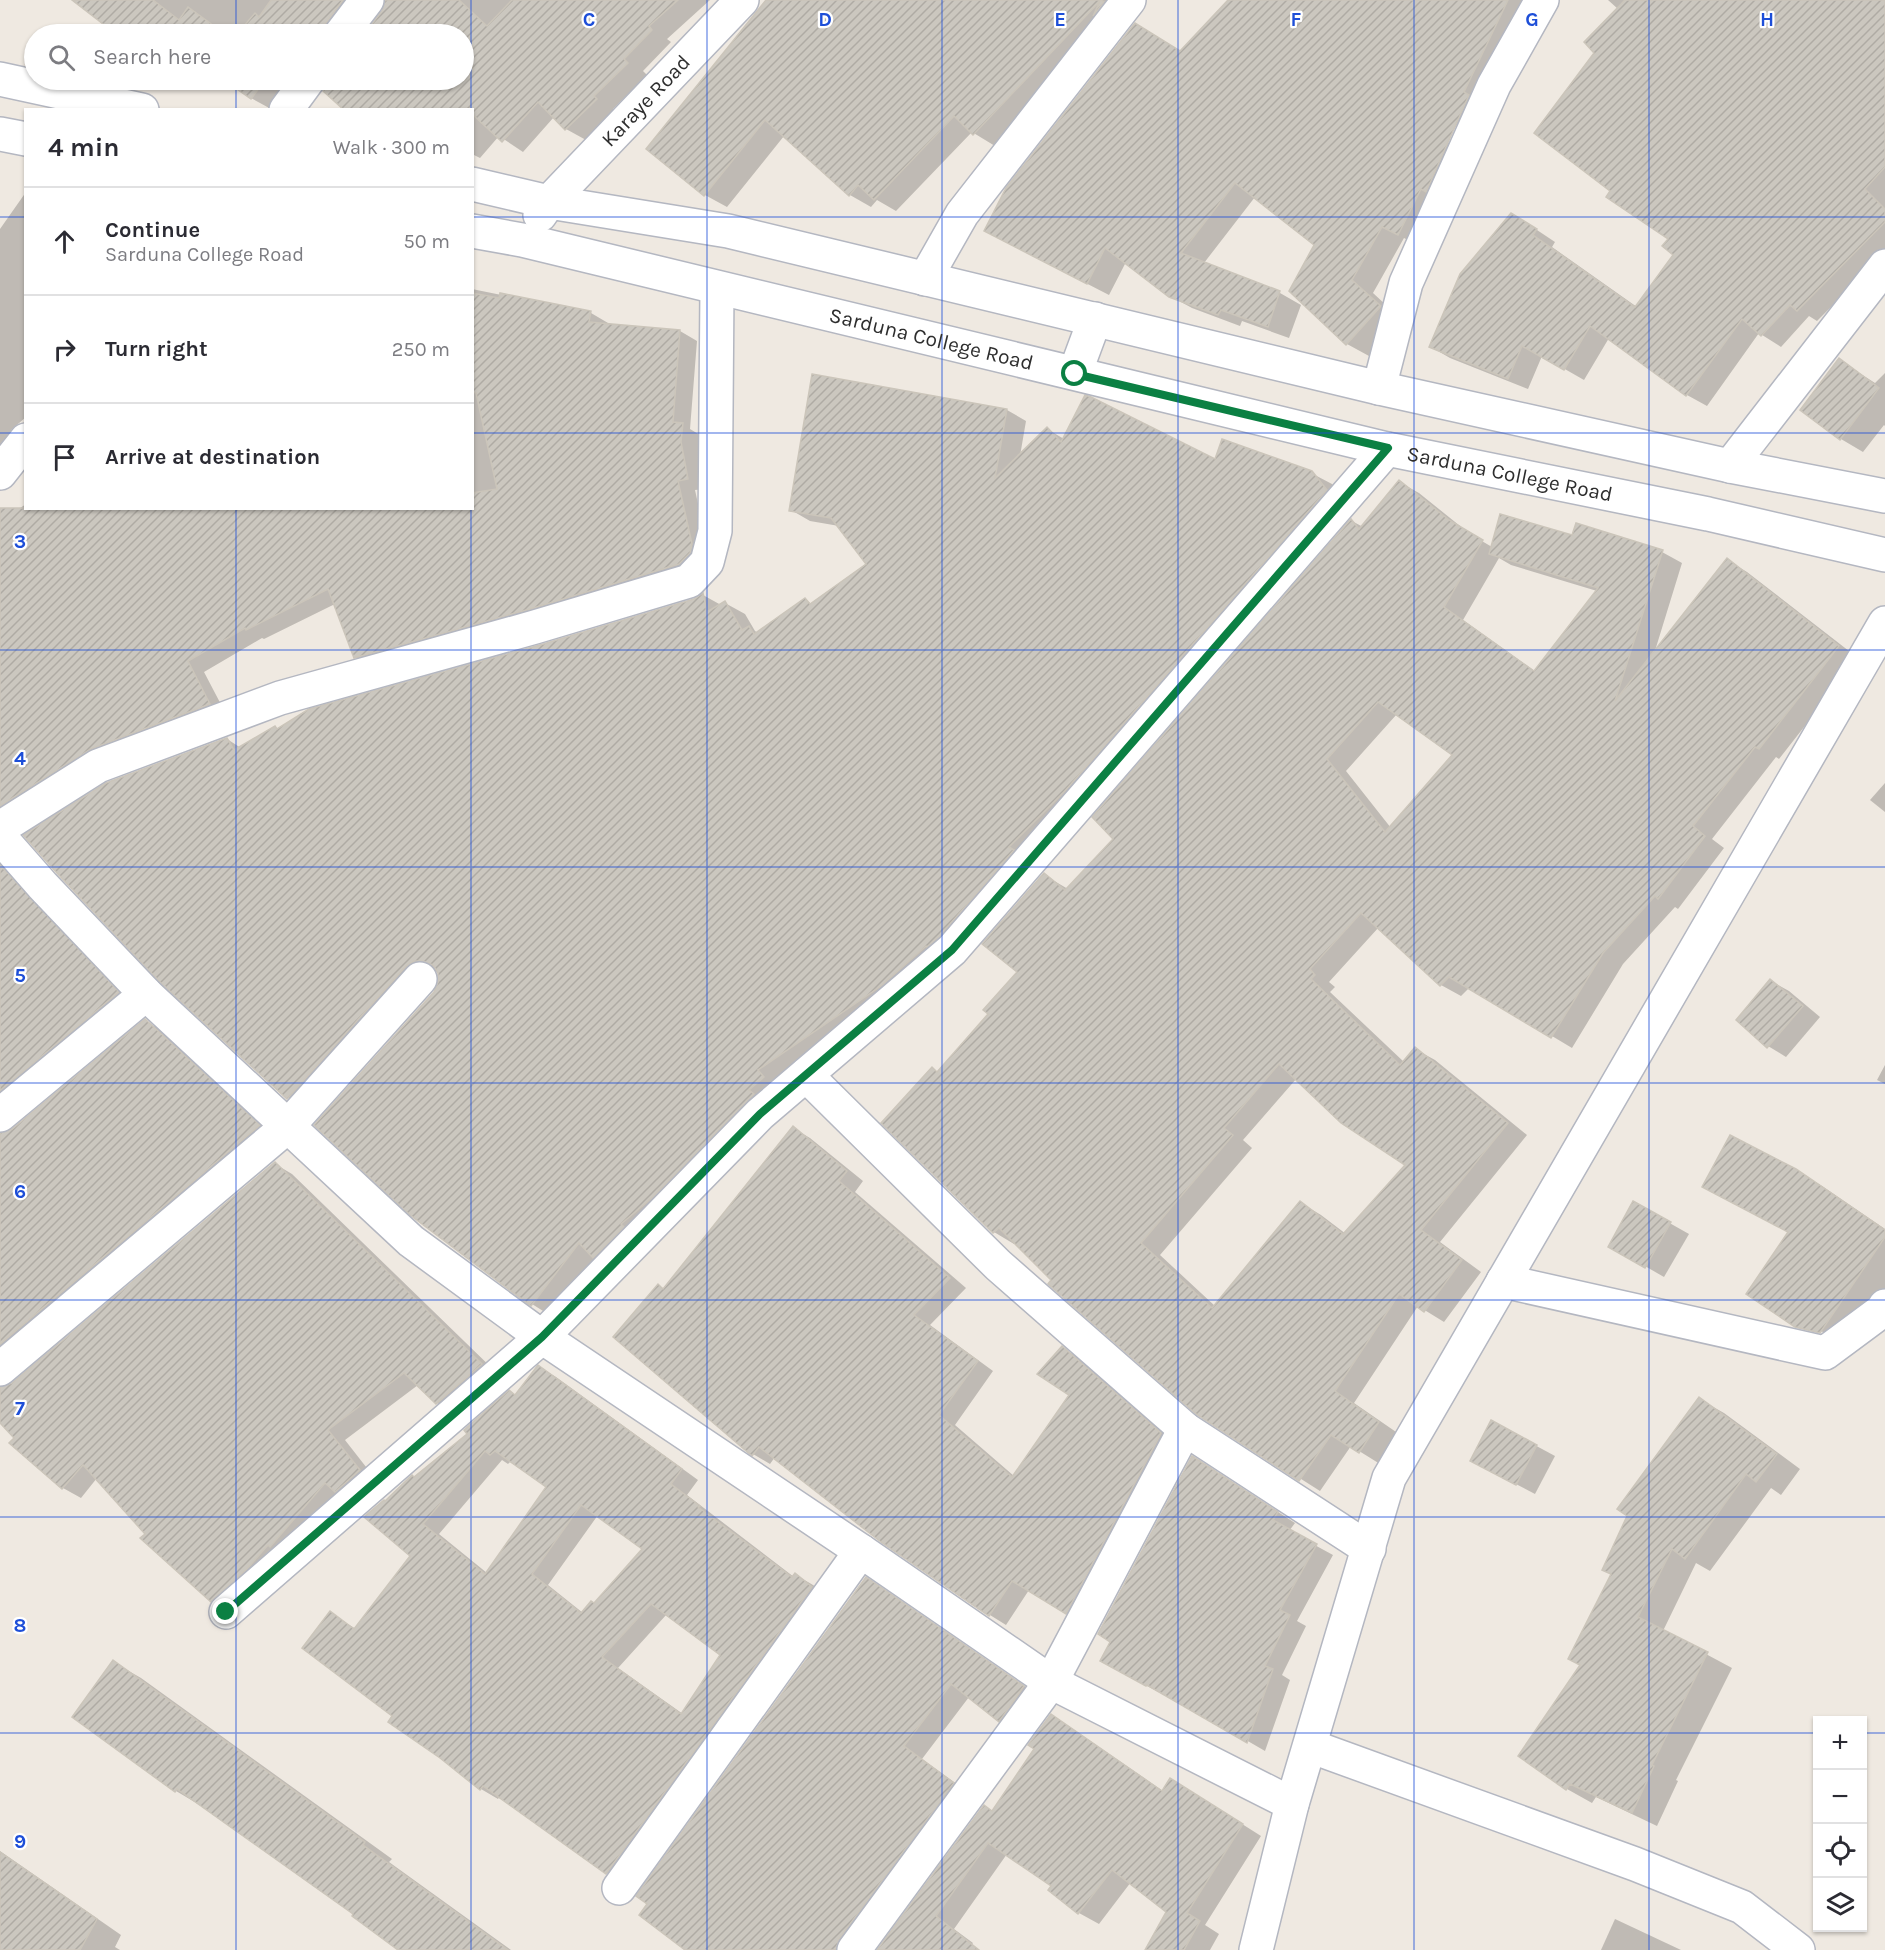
<!DOCTYPE html>
<html lang="en">
<head>
<meta charset="utf-8">
<style>
	:root { --surface:#fff; --page:#f7f7f7; --text:#2b2b33; --muted:#7c7c81; --line:#e1e1e2 }
	body { margin:0; font-family:Karla,sans-serif; background:var(--page); color:var(--text) }
	.controls { position:absolute; right:18px; bottom:18px; display:grid; overflow:hidden; border-radius:0px; box-shadow:0 2px 4px #0004 }
	.controls button { width:54px; height:54px; display:grid; place-items:center; padding:0; border:0; border-bottom:2px solid var(--line); background:var(--surface); color:var(--text); font:30px sans-serif }
	.stop { position:absolute; width:18px; height:18px; margin:-14px; border:4px solid #0b8043; border-radius:50%; background:#fff }
	.stop.end { background:#0b8043; border-color:#fff; box-shadow:0 2px 6px #0008 }
	.list { margin:0; padding:0; list-style:none }
	h2 { display:flex; justify-content:space-between; align-items:center; height:78px; margin:0; padding:0 24px; font-size:26px }
	h2 small { font-size:20px; font-weight:400; color:var(--muted) }
	.list li { display:grid; grid-template-columns:39px 1fr auto; gap:18px; align-items:center; box-sizing:border-box; height:108px; padding:0 24px; border-top:2px solid var(--line) }
	.list b { display:block; font-size:22px; white-space:nowrap }
	.list p { margin:0; font-size:20px; white-space:nowrap; color:var(--muted) }
	.list em { font-size:20px; font-style:normal; color:var(--muted) }
	.icon { flex:none; width:33px; height:33px; fill:none; stroke:currentColor; stroke-width:2; stroke-linecap:round; stroke-linejoin:round }
	.map { position:relative; flex:none; width:1885px; height:1950px; overflow:hidden }
	.search { position:absolute; background:var(--surface); box-shadow:0 2px 4px #0004; left:24px; top:24px; width:450px; height:66px; display:flex; align-items:center; gap:15px; box-sizing:border-box; padding:0 21px; border-radius:33px; color:var(--muted); font-size:22px }
	.panel { position:absolute; background:var(--surface); box-shadow:0 2px 4px #0004; left:24px; top:108px; width:450px; height:402px; border-radius:0px }
	.map>svg:first-child { display:block }
	.shadow { fill:#0003; fill-rule:evenodd }
	.building { fill:url(#building-hatch); stroke:#cbc5ba; stroke-width:1.5; fill-rule:evenodd }
	.lines { fill:none; stroke-linecap:round; stroke-linejoin:round }
	.minor-casing { stroke:#b4b7c1; stroke-width:36 }
	.minor { stroke:#fff; stroke-width:33 }
	.route { stroke:#0b8043; stroke-width:8 }
	.grid { fill:none; stroke:#1d4ed8; stroke-width:1.5; stroke-opacity:0.55 }
	.labels { text-anchor:middle; dominant-baseline:central; stroke-width:4.5; stroke-linejoin:round; paint-order:stroke }
	.street-label { font-size:21px; fill:#2e2e2e; stroke:#fff }
	.grid-label { font-size:20px; text-anchor:middle; font-weight:bold; fill:#1d4ed8; stroke:#fff; stroke-width:4.5; stroke-linejoin:round; paint-order:stroke }
</style>
</head>
<body>
<div class="map">
<svg width="1885" height="1950" viewBox="0 0 1885 1950">
	<defs>
		<pattern id="building-hatch" width="6" height="6" patternUnits="userSpaceOnUse" patternTransform="scale(1.5)"><rect width="6" height="6" fill="#cbc7bf"/><path d="M-1 1l2-2M0 6l6-6M5 7l2-2" fill="none" stroke="#afaba4"/></pattern>
	</defs>
	<rect width="100%" height="100%" fill="#efe9e1"/>
	<!-- shadow -->
	<g class="shadow">
		<polygon points="75,0 366,0 346,34 118,34"/>
		<polygon points="407,0 710,0 667,39 671,42 643,71 647,75 613,109 616,111 586,140 566,129 554,117 523,152 499,136 480,158 472,154 472,110 328,83 328,80 464,80 464,34 366,34 383,12"/>
		<polygon points="768,0 1138,0 995,146 972,132 896,211 877,200 871,207 850,195 784,136 727,207 705,195 648,149"/>
		<polygon points="1230,0 1541,0 1446,141 1468,158 1419,246 1404,238 1373,293 1401,319 1369,356 1347,344 1316,244 1255,197 1204,263 1280,293 1301,305 1289,338 1242,321 1240,326 1192,308 1170,296 1126,262 1109,295 1008,243"/>
		<polygon points="1608,0 1885,0 1885,253 1817,321 1809,316 1781,347 1759,333 1707,406 1687,395 1609,338 1584,380 1542,356 1528,389 1450,358 1431,347 1531,226 1555,242 1552,247 1637,307 1675,255 1670,239 1612,191 1596,52 1618,9"/>
		<polygon points="226,80 293,80 271,109 251,98"/>
		<polygon points="26,192 26,417 11,430 25,443 0,477 0,229"/>
		<polygon points="472,289 591,313 608,323 608,325 680,331 697,341 690,429 700,435 698,452 705,489 695,490 709,554 707,563 373,667 355,657 335,604 264,639 262,638 204,672 226,714 0,832 0,522 26,504 26,508 472,508"/>
		<polygon points="1839,360 1875,383 1885,373 1885,426 1884,425 1863,452 1841,439 1802,410"/>
		<polygon points="1007,410 1026,421 1020,456 1047,429 1064,439 1216,461 1311,473 1332,484 1346,501 1085,802 614,1268 596,1257 551,1316 532,1304 435,992 440,983 439,971 434,972 307,1109 288,1098 227,739 241,748 275,728 278,729 541,646 695,600 703,595 721,605 725,603 745,614 755,631 758,633 805,600 812,604 868,565 839,526 810,521 791,510"/>
		<path d="M1399,482L1419,493L1470,534L1492,547L1573,537L1662,552L1682,563L1654,654L1727,560L1747,572L1858,658L1779,759L1776,757L1712,839L1724,848L1678,909L1675,907L1623,964L1572,1048L1470,987L1461,996L1441,985L1379,927L1329,982L1335,987L1330,992L1404,1062L1415,1049L1435,1060L1527,1135L1440,1242L1481,1272L1444,1322L1418,1306L1354,1403L1399,1434L1380,1464L1351,1446L1320,1491L1197,1413L1053,1280L1015,1242L1014,1244L994,1232L933,1069L938,1072L990,1014L1019,972L1044,875L1068,889L1115,839L1352,521L1363,527ZM1499,558L1511,565L1597,591L1536,672L1463,620ZM1397,714L1454,755L1391,828L1346,771ZM1297,1078L1407,1165L1346,1234L1321,1215L1301,1203L1215,1306L1160,1255L1252,1148L1243,1140Z"/>
		<polygon points="1885,783 1885,812 1870,800"/>
		<polygon points="0,854 135,1003 0,1118"/>
		<polygon points="1771,981 1789,991 1820,1017 1786,1057 1768,1046"/>
		<polygon points="145,1021 163,1031 276,1136 0,1372 0,1132 1,1135 13,1131"/>
		<polygon points="1885,1065 1885,1084 1877,1080"/>
		<polygon points="793,1128 810,1138 863,1181 855,1192 966,1288 930,1325 993,1371 955,1425 1014,1476 1071,1395 1062,1348 1079,1358 1178,1444 1083,1622 1029,1590 1006,1625 990,1615 882,1541 775,1457 770,1464 753,1454 615,1337 658,1286 665,1289"/>
		<polygon points="275,1164 292,1174 499,1375 455,1413 437,1403 418,1385 345,1440 377,1481 229,1611 212,1601 97,1478 81,1498 63,1488 11,1443 16,1438 0,1421 0,1386 1,1389 13,1385"/>
		<polygon points="1796,1171 1822,1186 1885,1229 1885,1289 1846,1346 1822,1341 1804,1331 1827,1336 1828,1333 1796,1326 1789,1232 1704,1187"/>
		<polygon points="1634,1203 1689,1234 1664,1277 1610,1246"/>
		<path d="M539,1367L556,1377L698,1480L687,1495L794,1577L796,1575L813,1585L829,1597L624,1883L607,1873L500,1796L498,1799L481,1789L441,1757L394,1716L330,1613L356,1629L412,1556L386,1502L516,1396ZM502,1460L508,1464L511,1461L548,1487L487,1573L439,1534ZM598,1515L644,1549L594,1605L583,1613L548,1585ZM667,1614L722,1654L683,1714L618,1668Z"/>
		<polygon points="1699,1399 1724,1413 1800,1469 1781,1495 1771,1488 1710,1571 1696,1563 1663,1631 1732,1668 1676,1780 1678,1781 1657,1826 1596,1797 1592,1803 1567,1789 1520,1755 1582,1666"/>
		<polygon points="1492,1422 1555,1456 1535,1494 1491,1471"/>
		<polygon points="1210,1468 1295,1523 1289,1531 1333,1555 1297,1621 1306,1626 1282,1675 1290,1680 1265,1751 1165,1693 1164,1695 1119,1671"/>
		<polygon points="866,1579 885,1590 1043,1699 1019,1732 999,1720 969,1697 922,1759 972,1795 858,1950 688,1950"/>
		<polygon points="113,1662 141,1678 392,1859 389,1862 511,1950 401,1950 355,1913 203,1807 176,1791"/>
		<polygon points="1051,1716 1070,1727 1163,1791 1190,1791 1261,1836 1205,1925 1219,1934 1210,1950 1147,1950 1168,1911 1131,1882 1099,1924 1079,1913 1050,1889 1053,1886 1007,1854 954,1929 973,1943 968,1950 879,1950 993,1812 1036,1748"/>
		<polygon points="0,1851 121,1935 115,1947 120,1950 0,1950"/>
		<polygon points="1615,1919 1681,1950 1601,1950"/>
	</g>
	<!-- building -->
	<g class="building">
		<polygon points="72,0 153,0 179,20 188,7 225,34 116,34"/>
		<polygon points="271,0 343,0 326,23 323,34 237,34 255,13 259,17"/>
		<polygon points="385,0 459,0 487,26 512,0 678,0 649,26 652,30 624,59 628,63 594,96 597,99 565,130 538,102 502,142 472,114 472,110 344,110 323,91 326,80 464,80 464,34 364,34 382,11"/>
		<polygon points="766,0 1101,0 1104,2 1093,16 1100,1 973,135 954,116 874,200 858,185 849,196 765,120 704,196 646,149"/>
		<polygon points="1228,0 1508,0 1464,92 1469,95 1426,192 1421,189 1398,235 1382,227 1352,280 1381,306 1346,345 1289,291 1314,245 1235,183 1181,253 1280,291 1268,327 1221,310 1218,315 1169,297 1105,248 1087,284 984,231 1006,188 1135,23 1180,51"/>
		<polygon points="1625,0 1885,0 1885,167 1865,189 1885,209 1885,222 1797,311 1790,305 1761,336 1742,319 1686,396 1590,326 1564,370 1522,346 1508,379 1429,347 1460,274 1511,213 1537,229 1533,235 1635,307 1673,255 1662,246 1668,239 1606,197 1610,191 1534,133 1594,53 1584,42"/>
		<polygon points="224,80 265,80 251,99"/>
		<polygon points="472,293 499,298 500,293 591,311 589,322 680,330 673,422 683,423 681,442 688,479 678,481 692,544 690,553 679,564 530,609 354,658 328,589 246,630 245,628 188,661 210,704 91,749 0,806 0,508 472,508 472,493 497,489 476,393 472,392"/>
		<polygon points="1839,358 1879,388 1840,440 1800,410"/>
		<polygon points="812,374 1007,409 995,478 1047,427 1061,442 1085,395 1091,397 1215,459 1222,439 1312,471 1327,490 1065,791 1009,847 1014,850 939,937 927,947 926,946 881,986 758,1070 764,1077 749,1090 754,1094 653,1197 621,1224 624,1227 593,1258 579,1243 531,1306 410,1215 314,1125 434,992 438,982 438,973 433,965 423,961 414,961 406,966 287,1099 159,981 57,873 23,835 106,783 227,738 234,750 275,726 277,729 309,709 540,645 694,599 703,593 707,612 725,601 742,630 749,626 754,634 805,598 810,604 866,564 831,518 789,511"/>
		<path d="M1399,480L1449,520L1483,540L1444,607L1534,671L1598,588L1489,554L1500,514L1572,535L1576,523L1663,550L1615,701L1727,558L1839,646L1759,749L1755,747L1693,826L1705,836L1658,899L1655,896L1603,953L1551,1038L1449,977L1440,986L1361,913L1310,969L1315,975L1311,979L1400,1065L1415,1047L1508,1123L1421,1230L1462,1260L1424,1312L1399,1294L1335,1391L1379,1422L1359,1453L1331,1435L1299,1481L1196,1414L1048,1284L1051,1280L999,1228L993,1233L881,1123L932,1067L937,1072L988,1014L983,1010L1017,972L982,944L1044,873L1065,890L1113,839L1092,817L1351,519L1359,529ZM1378,702L1452,755L1385,832L1327,759ZM1279,1064L1341,1123L1405,1165L1343,1234L1300,1201L1212,1308L1141,1243L1233,1135L1224,1128Z"/>
		<polygon points="0,865 119,992 0,1091"/>
		<polygon points="1770,979 1803,1006 1767,1048 1736,1020"/>
		<polygon points="145,1019 260,1125 0,1344 0,1133 12,1129"/>
		<polygon points="793,1126 847,1171 839,1181 950,1278 914,1315 978,1361 939,1415 1012,1477 1069,1395 1037,1374 1062,1346 1161,1433 1066,1614 1012,1581 989,1616 881,1542 759,1447 752,1456 613,1337 658,1284 663,1289"/>
		<polygon points="1730,1135 1796,1169 1885,1230 1885,1237 1820,1333 1795,1327 1746,1294 1788,1232 1702,1187"/>
		<polygon points="275,1162 482,1364 436,1404 404,1373 328,1430 360,1470 335,1492 325,1483 270,1547 268,1545 246,1570 211,1602 140,1538 145,1534 83,1465 62,1489 9,1443 14,1438 0,1423 0,1387 12,1383"/>
		<polygon points="1633,1201 1671,1222 1645,1268 1608,1247"/>
		<path d="M538,1365L682,1469L671,1484L700,1506L698,1507L792,1577L795,1573L812,1587L606,1874L483,1786L480,1790L440,1758L388,1722L392,1716L302,1648L330,1611L354,1629L410,1556L364,1517L384,1500L385,1501L412,1475L414,1477L467,1434L464,1430L509,1390L515,1395ZM485,1451L490,1455L495,1451L546,1487L485,1574L423,1524ZM581,1505L642,1549L594,1603L591,1601L581,1613L532,1574ZM651,1604L720,1655L681,1714L602,1657Z"/>
		<polygon points="1699,1397 1777,1454 1756,1482 1746,1474 1685,1559 1672,1549 1638,1617 1708,1652 1652,1765 1654,1766 1632,1813 1570,1784 1566,1790 1518,1756 1580,1665 1568,1659 1611,1574 1602,1570 1627,1516 1617,1509"/>
		<polygon points="1491,1420 1537,1445 1516,1485 1470,1461"/>
		<polygon points="1192,1456 1278,1512 1273,1520 1317,1544 1280,1610 1290,1615 1265,1666 1273,1669 1247,1743 1147,1685 1146,1686 1100,1661 1110,1642 1098,1634"/>
		<polygon points="866,1577 1024,1686 999,1722 951,1684 904,1746 954,1783 839,1939 836,1950 685,1950 639,1915 647,1904 636,1896"/>
		<polygon points="113,1660 365,1842 363,1845 508,1950 398,1950 352,1916 353,1914 177,1789 175,1792 72,1717"/>
		<polygon points="1051,1714 1162,1791 1170,1778 1243,1824 1187,1913 1200,1921 1184,1950 1145,1950 1166,1912 1112,1870 1078,1914 1048,1890 1051,1886 988,1843 936,1916 979,1950 877,1950 984,1805 992,1811 1034,1749 1028,1745"/>
		<polygon points="0,1852 97,1919 80,1950 0,1950"/>
	</g>
	<g class="lines">
		<!-- minor casing -->
		<g class="minor-casing">
			<g id="minor">
				<polyline points="341,34 367,0"/>
				<polyline points="0,79 142,110"/>
				<polyline points="286,110 308,80"/>
				<polyline points="0,134 26,139"/>
				<polyline points="472,184 549,202 728,231 1379,388 1730,466 1885,496"/>
				<path id="s1" d="M540,215L549,202L742,0"/>
				<path id="s2" d="M472,231L522,240L1387,449L1708,514L1885,555"/>
				<polyline points="925,279 962,214 1129,0"/>
				<polyline points="1075,373 1095,319"/>
				<polyline points="1379,388 1406,283 1494,85 1542,0"/>
				<polyline points="1730,466 1885,266"/>
				<polyline points="0,473 26,440"/>
				<polyline points="0,828 98,766 280,698 535,627 689,581 707,562 715,531 717,288"/>
				<polyline points="0,837 43,886 146,994 411,1241 542,1337 861,1551 1051,1682 1292,1804"/>
				<polyline points="806,1075 998,1265 1185,1429 1369,1549"/>
				<polyline points="0,1115 146,994"/>
				<polyline points="1503,1281 1825,1353 1883,1310 1885,1306"/>
				<polyline points="0,1369 288,1126 420,979"/>
				<polyline points="226,1612 542,1337 760,1114 952,950 1387,449"/>
				<polyline points="1310,1746 1635,1864 1742,1907 1798,1950"/>
				<polyline points="619,1888 861,1551"/>
				<polyline points="854,1950 1051,1682 1185,1429"/>
				<polyline points="1256,1950 1292,1804 1389,1478 1885,623"/>
			</g>
		</g>
		<!-- minor -->
		<use href="#minor" class="minor"/>
	</g>
	<g class="lines">
		<!-- route -->
		<polyline class="route" points="226,1612 542,1337 760,1114 952,950 1388,448 1075,374"/>
	</g>
	<!-- grid -->
	<path class="grid" d="M236,0V34M471,0V110M707,0V1950M942,0V1950M1178,0V1950M1414,0V1950M1649,0V1950M236,80V110M0,217H26M472,217H1885M0,433H26M472,433H1885M236,508V1950M471,508V1950M0,650H1885M0,867H1885M0,1083H1885M0,1300H1885M0,1517H1885M0,1733H1818M1862,1733H1885"/>
	<g class="labels">
		<!-- street labels -->
		<g class="street-label">
			<text stroke="none"><textPath href="#s1" startOffset="156">Karaye Road</textPath></text>
			<text stroke="none"><textPath href="#s2" startOffset="472">Sarduna College Road</textPath></text>
			<text stroke="none"><textPath href="#s2" startOffset="1066">Sarduna College Road</textPath></text>
		</g>
	</g>
	<g class="grid-label">
		<text x="589" y="26">C</text>
		<text x="825" y="26">D</text>
		<text x="1060" y="26">E</text>
		<text x="1296" y="26">F</text>
		<text x="1532" y="26">G</text>
		<text x="1767" y="26">H</text>
		<text x="20" y="548">3</text>
		<text x="20" y="765">4</text>
		<text x="20" y="982">5</text>
		<text x="20" y="1198">6</text>
		<text x="20" y="1415">7</text>
		<text x="20" y="1632">8</text>
		<text x="20" y="1848">9</text>
	</g>
</svg>
<div class="controls">
<button>+</button>
<button>−</button>
<button><svg class="icon" aria-label="locate" viewBox="0 0 24 24"><circle cx="12" cy="12" r="6"/><path d="M12 2v4M12 18v4M2 12h4M18 12h4"/></svg></button>
<button><svg class="icon" aria-label="layers" viewBox="0 0 24 24"><path d="M12 4l9 5-9 5-9-5zM3 14l9 5 9-5"/></svg></button>
</div>
<div class="stop" style="left:1075px;top:374px"></div>
<div class="stop end" style="left:226px;top:1612px"></div>
<div class="search"><svg class="icon" aria-label="search" viewBox="0 0 24 24"><circle cx="10" cy="10" r="6"/><path d="M15 15l6 6"/></svg>Search here</div>
<section class="panel">
<h2>4 min<small>Walk · 300 m</small></h2>
<ul class="list">
<li><svg class="icon" aria-label="ahead" viewBox="0 0 24 24"><path d="M12 20V5M6 11l6-6 6 6"/></svg><div><b>Continue</b><p>Sarduna College Road</p></div><em>50 m</em></li>
<li><svg class="icon" aria-label="right" viewBox="0 0 24 24"><path d="M7 20v-9h11M14 6l5 5-5 5"/></svg><div><b>Turn right</b></div><em>250 m</em></li>
<li><svg class="icon" aria-label="arrive" viewBox="0 0 24 24"><path d="M6 21V4h12l-3 4 3 4H6"/></svg><div><b>Arrive at destination</b></div></li>
</ul>
</section>
</div>
</body>
</html>
